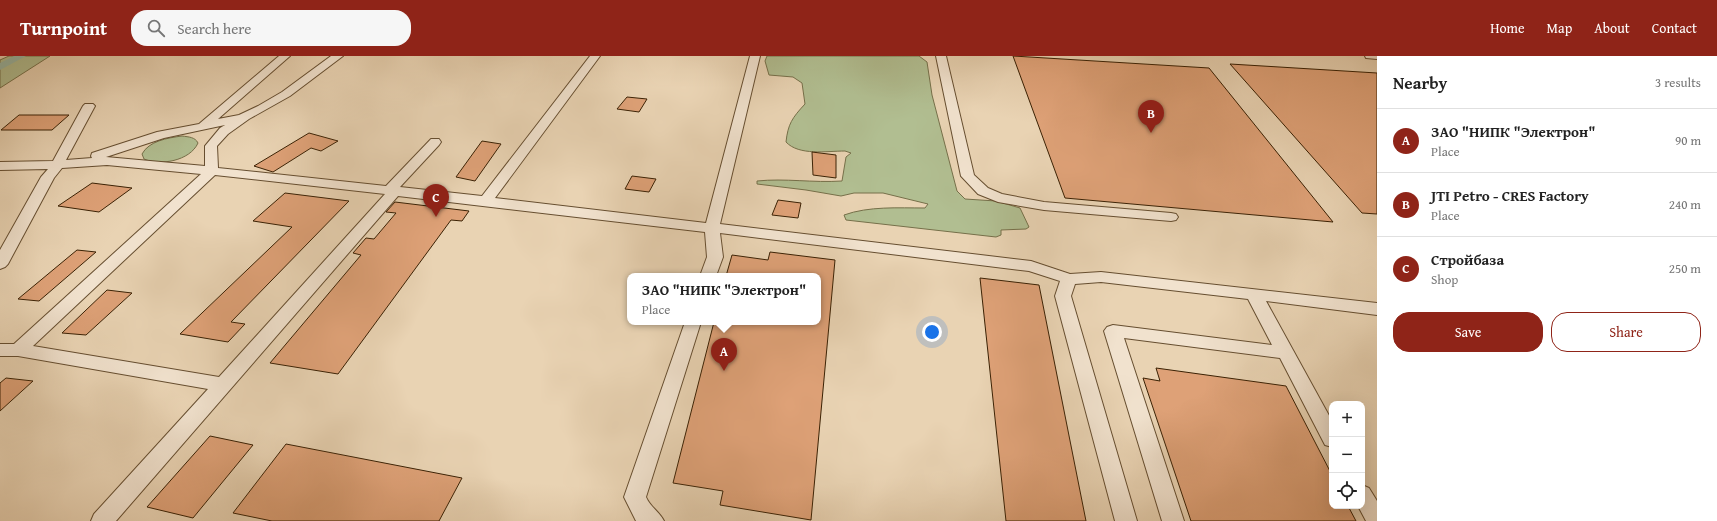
<!DOCTYPE html>
<html lang="en">
<head>
<meta charset="utf-8">
<style>
	:root { --surface:#fff; --page:#f6f6f6; --text:#222; --muted:#767676; --line:#e0e0e0; --accent:#8f2418 }
	body { margin:0; font-family:"Gentium Book Plus",serif; background:var(--page); color:var(--text) }
	.controls { position:absolute; right:12px; bottom:12px; display:grid; overflow:hidden; border-radius:8px; box-shadow:0 4px 16px #0002 }
	.controls button { width:36px; height:36px; display:grid; place-items:center; padding:0; border:0; border-bottom:1px solid var(--line); background:var(--surface); color:var(--text); font:20px sans-serif }
	.you { position:absolute; left:932px; top:276px; width:14px; height:14px; margin:-10px; border:3px solid #fff; border-radius:50%; background:#1a73e8; box-shadow:0 0 0 6px #1a73e833 }
	.badge { display:grid; place-items:center; width:26px; height:26px; border-radius:50%; background:var(--accent); color:#fff; font-size:13px; font-weight:700 }
	.pin { position:absolute; translate:-50% -33px; filter:drop-shadow(0 1px 2px #0008) }
	.pin::after { content:''; position:absolute; top:21px; width:14px; height:12px; background:inherit; clip-path:polygon(0 0,100% 0,50% 100%) }
	.popup { position:absolute; left:627px; top:217px; width:194px; height:52px; box-sizing:border-box; display:grid; place-content:center; border-radius:8px; background:var(--surface); filter:drop-shadow(0 1px 3px #0005); font-size:13px; white-space:nowrap; color:var(--muted) }
	.popup b { font-size:15px; color:var(--text) }
	.popup::after { content:''; position:absolute; left:50%; top:100%; margin-left:-8px; border:8px solid transparent; border-top-color:var(--surface) }
	.list { margin:0; padding:0; list-style:none }
	h2 { display:flex; justify-content:space-between; align-items:center; height:52px; margin:0; padding:0 16px; font-size:17px }
	h2 small { font-size:13px; font-weight:400; color:var(--muted) }
	.list li { display:grid; grid-template-columns:26px 1fr auto; gap:12px; align-items:center; box-sizing:border-box; height:64px; padding:0 16px; border-top:1px solid var(--line) }
	.list b { display:block; font-size:15px; white-space:nowrap }
	.list p { margin:0; font-size:13px; white-space:nowrap; color:var(--muted) }
	.list em { font-size:13px; font-style:normal; color:var(--muted) }
	.actions { display:flex; gap:8px; padding:12px 16px }
	.actions a { flex:1; padding:9px 0; border:1px solid var(--accent); border-radius:16px; text-align:center; font-size:14px; color:var(--accent) }
	.actions .main { background:var(--accent); color:#fff }
	.icon { flex:none; width:22px; height:22px; fill:none; stroke:currentColor; stroke-width:2; stroke-linecap:round; stroke-linejoin:round }
	.map { position:relative; flex:none; width:1377px; height:465px; overflow:hidden }
	header { display:flex; align-items:center; gap:24px; box-sizing:border-box; height:56px; padding:0 20px; background:var(--accent); color:#fff }
	header strong { font-size:19px }
	nav { display:flex; gap:22px; margin-inline-start:auto; font-size:14px }
	.search { width:280px; height:36px; background:var(--page); display:flex; align-items:center; gap:10px; box-sizing:border-box; padding:0 14px; border-radius:16px; color:var(--muted); font-size:15px }
	main { display:flex }
	aside { flex:1; background:var(--surface) }
	.map>svg:first-child { display:block }
	.green { fill:#b1be91; stroke:#76704a }
	.lines { fill:none; stroke-linecap:round; stroke-linejoin:round }
	.canal { fill:#99b9a7; fill-rule:evenodd }
	.building { fill:#dea177; stroke:#3a2104 }
	.minor-casing { stroke:#664e30; stroke-width:2 }
	.minor { fill:#f1e2ce; fill-rule:evenodd }
</style>
</head>
<body>
<header>
<strong>Turnpoint</strong>
<div class="search"><svg class="icon" aria-label="search" viewBox="0 0 24 24"><circle cx="10" cy="10" r="6"/><path d="M15 15l6 6"/></svg>Search here</div>
<nav><a>Home</a><a>Map</a><a>About</a><a>Contact</a></nav>
</header>
<main>
<div class="map">
<svg width="1377" height="465" viewBox="0 0 1377 465">
	<rect width="100%" height="100%" fill="#e9d3b3"/>
	<filter id="stains"><feTurbulence type="fractalNoise" baseFrequency=".005" numOctaves="4"/><feColorMatrix values="0 0 0 0 .2 0 0 0 0 .09 0 0 0 0 .02 0 0 0 .5 -.17"/></filter>
	<radialGradient id="worn" r=".72"><stop offset=".6" stop-color="#630" stop-opacity="0"/><stop offset="1" stop-color="#630" stop-opacity=".3"/></radialGradient>
	<!-- green -->
	<g class="green">
		<polygon points="9,0 50,0 0,32 0,4"/>
		<path d="M767,0H919L927,6L932,39L957,135L965,143L996,145L1020,152L1029,171L1026,173L1001,174V179L996,181L846,164L844,159C869,150 898,152 925,152L928,148L883,137H854L841,140L806,134L757,128V125C785,122 813,127 842,125L846,101L851,97L845,95C827,95 799,100 786,86C788,68 792,62 805,48L802,27L793,21L769,19L765,5Z"/>
		<path d="M182,80C189,81 195,81 198,87C190,105 160,110 144,103L142,98C149,85 167,82 182,80Z"/>
	</g>
	<g class="lines">
		<!-- canal -->
		<polygon class="canal" points="14,0 26,0 0,14 0,7"/>
	</g>
	<!-- building -->
	<g class="building">
		<polygon points="1013,0 1209,12 1333,166 1065,142"/>
		<polygon points="1230,8 1377,17 1377,158 1362,157"/>
		<polygon points="627,41 647,43 639,56 617,53"/>
		<polygon points="19,59 69,59 52,74 1,74"/>
		<polygon points="309,77 338,85 321,95 311,92 273,116 254,110"/>
		<polygon points="482,85 501,88 475,125 456,121"/>
		<polygon points="812,96 836,99 836,122 813,119"/>
		<polygon points="632,120 656,123 649,136 625,133"/>
		<polygon points="92,127 132,132 99,156 58,150"/>
		<polygon points="285,137 349,145 231,266 245,268 228,286 180,278 292,171 253,165"/>
		<polygon points="778,144 801,147 798,162 772,159"/>
		<polygon points="395,146 469,155 462,165 451,164 338,318 270,307 361,199 353,197 366,182 374,183 396,157 386,156"/>
		<polygon points="77,194 96,196 39,245 18,243"/>
		<polygon points="770,196 835,204 811,464 720,449 723,435 673,427 714,266 818,266 818,220 726,220 732,199 768,204"/>
		<polygon points="980,222 1039,229 1086,465 1006,465"/>
		<polygon points="107,234 132,237 86,279 62,277"/>
		<polygon points="1156,312 1286,330 1332,419 1332,450 1348,450 1356,465 1191,465 1143,322 1160,325"/>
		<polygon points="6,322 33,325 0,355 0,327"/>
		<polygon points="210,380 253,389 193,462 147,451"/>
		<polygon points="286,388 462,422 439,465 272,465 233,457"/>
	</g>
	<g class="lines">
		<!-- minor casing -->
		<g class="minor-casing">
			<g id="minor">
				<path d="M279,0H290L218,63L239,59L258,50L282,36L331,0H343L290,40L249,63L228,78L217,90L218,112L386,130L431,83H439L441,86L439,89L400,131L482,140L590,0H600L495,142L706,167L750,0H760L720,168L1031,205L1070,218L1101,216L1377,247V259L1266,245L1332,365V391L1325,389L1280,302L1124,282L1184,465H1162L1104,275L1107,271L1113,269L1272,289L1248,243L1101,226L1075,228L1071,240L1137,465H1115L1055,240L1060,225L1029,215L720,177L723,201L716,220H700L707,201L705,176L398,140L116,465H91L94,458L208,333L18,300H0V288H14L201,118L107,109L62,112L54,122L8,208L5,211L0,213V194L41,121L48,113L0,114V106L53,105L83,50L85,48H93L95,50L66,104L92,102L91,100L92,97L157,76L199,68ZM225,69L220,72L205,90V110L106,101L164,82ZM215,119L385,138L219,321L33,290Z"/>
				<polygon points="936,0 946,0 974,119 988,132 1002,138 1044,146 1171,157 1176,158 1178,161 1176,164 1171,165 1044,154 998,146 978,138 961,120"/>
				<polygon points="1365,0 1377,0 1377,3 1366,2"/>
				<path d="M685,266H701L646,441C650,451 659,455 664,465H636L624,441Z"/>
				<polygon points="1362,429 1369,432 1377,445 1377,465 1366,465 1358,450 1362,450"/>
			</g>
		</g>
		<!-- minor -->
		<use href="#minor" class="minor"/>
	</g>
	<rect width="100%" height="100%" filter="url(#stains)"/>
	<rect width="100%" height="100%" fill="url(#worn)"/>
</svg>
<div class="controls">
<button>+</button>
<button>−</button>
<button><svg class="icon" aria-label="locate" viewBox="0 0 24 24"><circle cx="12" cy="12" r="6"/><path d="M12 2v4M12 18v4M2 12h4M18 12h4"/></svg></button>
</div>
<div class="you"></div>
<div class="pin badge" style="left:724px;top:315px">A</div>
<div class="popup"><b>ЗАО &quot;НИПК &quot;Электрон&quot;</b>Place</div>
<div class="pin badge" style="left:1151px;top:77px">B</div>
<div class="pin badge" style="left:436px;top:161px">C</div>
</div>
<aside>
<h2>Nearby<small>3 results</small></h2>
<ul class="list">
<li><span class="badge">A</span><div><b>ЗАО &quot;НИПК &quot;Электрон&quot;</b><p>Place</p></div><em>90 m</em></li>
<li><span class="badge">B</span><div><b>JTI Petro - CRES Factory</b><p>Place</p></div><em>240 m</em></li>
<li><span class="badge">C</span><div><b>Стройбаза</b><p>Shop</p></div><em>250 m</em></li>
</ul>
<div class="actions"><a class="main">Save</a><a>Share</a></div>
</aside>
</main>
</body>
</html>
